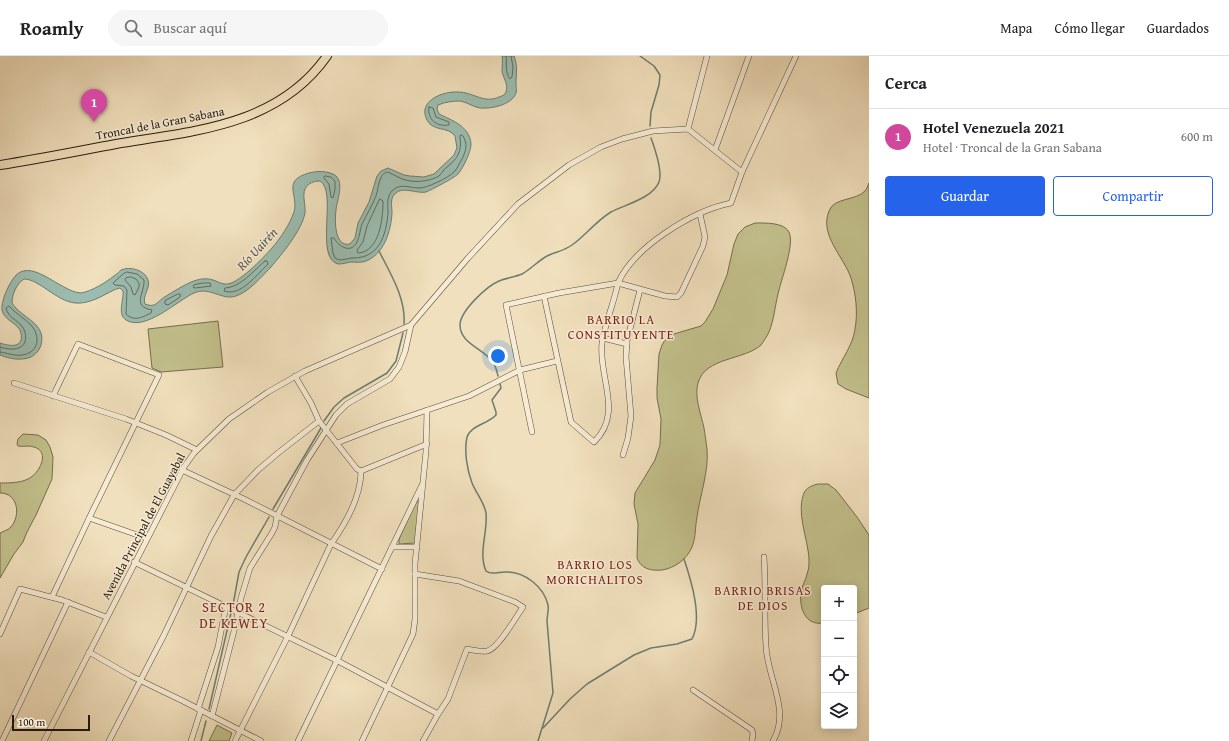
<!DOCTYPE html>
<html lang="es">
<head>
<meta charset="utf-8">
<style>
	:root { --surface:#fff; --page:#f6f6f6; --text:#202124; --muted:#757577; --line:#e0e0e0; --accent:#2563eb }
	body { margin:0; font-family:"Gentium Book Plus",serif; background:var(--page); color:var(--text) }
	.controls { position:absolute; right:12px; bottom:12px; display:grid; overflow:hidden; border-radius:4px; box-shadow:0 2px 10px #0003 }
	.controls button { width:36px; height:36px; display:grid; place-items:center; padding:0; border:0; border-bottom:1px solid var(--line); background:var(--surface); color:var(--text); font:20px sans-serif }
	.scale { position:absolute; left:12px; bottom:10px; width:78px; box-sizing:border-box; padding-left:4px; border:2px solid #291c0f; border-top:0; font-size:11px; line-height:14px; white-space:nowrap; color:#291c0f; -webkit-text-stroke:3px #f6ebd4; paint-order:stroke }
	.you { position:absolute; left:498px; top:300px; width:14px; height:14px; margin:-10px; border:3px solid #fff; border-radius:50%; background:#1a73e8; box-shadow:0 0 0 6px #1a73e833 }
	.badge { display:grid; place-items:center; width:26px; height:26px; border-radius:50%; background:var(--accent); color:#fff; font-size:13px; font-weight:700 }
	.pin { position:absolute; translate:-50% -33px; filter:drop-shadow(0 1px 2px #0008) }
	.pin::after { content:''; position:absolute; top:21px; width:14px; height:12px; background:inherit; clip-path:polygon(0 0,100% 0,50% 100%) }
	.list { margin:0; padding:0; list-style:none }
	h2 { display:flex; justify-content:space-between; align-items:center; height:52px; margin:0; padding:0 16px; font-size:17px }
	h2 small { font-size:13px; font-weight:400; color:var(--muted) }
	.list li { display:grid; grid-template-columns:26px 1fr auto; gap:12px; align-items:center; box-sizing:border-box; height:56px; padding:0 16px; border-top:1px solid var(--line) }
	.list b { display:block; font-size:15px; white-space:nowrap }
	.list p { margin:0; font-size:13px; white-space:nowrap; color:var(--muted) }
	.list em { font-size:13px; font-style:normal; color:var(--muted) }
	.actions { display:flex; gap:8px; padding:12px 16px }
	.actions a { flex:1; padding:9px 0; border:1px solid var(--accent); border-radius:4px; text-align:center; font-size:14px; color:var(--accent) }
	.actions .main { background:var(--accent); color:#fff }
	.icon { flex:none; width:22px; height:22px; fill:none; stroke:currentColor; stroke-width:2; stroke-linecap:round; stroke-linejoin:round }
	.map { position:relative; flex:none; width:869px; height:685px; overflow:hidden }
	header { display:flex; align-items:center; gap:24px; box-sizing:border-box; height:56px; padding:0 20px; background:var(--surface); border-bottom:1px solid var(--line) }
	header strong { font-size:19px }
	nav { display:flex; gap:22px; margin-inline-start:auto; font-size:14px }
	.search { width:280px; height:36px; background:var(--page); display:flex; align-items:center; gap:10px; box-sizing:border-box; padding:0 14px; border-radius:22px; color:var(--muted); font-size:15px }
	main { display:flex }
	aside { flex:1; background:var(--surface) }
	.map>svg:first-child { display:block }
	.green { fill:#c2c08c; stroke:#766e4e }
	.water { fill:#9bbdb1; stroke:#6d7d70 }
	.lines { fill:none; stroke-linecap:round; stroke-linejoin:round }
	.shore { stroke:#626c60; stroke-width:1 }
	.stream { stroke:#6d7d70; stroke-width:1.5 }
	.minor-casing { stroke:#5b4d3a; stroke-width:6 }
	.trunk-casing { stroke:#291c0f; stroke-width:10 }
	.minor { stroke:#f6ebd4; stroke-width:5 }
	.trunk { stroke:#f1e0bd; stroke-width:8 }
	.labels { text-anchor:middle; dominant-baseline:central; stroke-width:3; stroke-linejoin:round; paint-order:stroke }
	.street-label { font-size:12px; fill:#291c0f; stroke:#f6ebd4 }
	.water-label { font-size:13px; font-style:italic; fill:#515448; stroke:#f6ebd4 }
	.neighbourhood-label { font-size:13px; letter-spacing:1px; fill:#7a1f14; stroke:#f6ebd4 }
	.quarter-label { font-size:14px; letter-spacing:1px; fill:#7a1f14; stroke:#f6ebd4 }
</style>
</head>
<body>
<header>
<strong>Roamly</strong>
<div class="search"><svg class="icon" aria-label="search" viewBox="0 0 24 24"><circle cx="10" cy="10" r="6"/><path d="M15 15l6 6"/></svg>Buscar aquí</div>
<nav><a>Mapa</a><a>Cómo llegar</a><a>Guardados</a></nav>
</header>
<main>
<div class="map">
<svg width="869" height="685" viewBox="0 0 869 685">
	<rect width="100%" height="100%" fill="#f1e0bd"/>
	<filter id="stains"><feTurbulence type="fractalNoise" baseFrequency=".005" numOctaves="4"/><feColorMatrix values="0 0 0 0 .2 0 0 0 0 .09 0 0 0 0 .02 0 0 0 .5 -.17"/></filter>
	<radialGradient id="worn" r=".72"><stop offset=".6" stop-color="#630" stop-opacity="0"/><stop offset="1" stop-color="#630" stop-opacity=".3"/></radialGradient>
	<!-- green -->
	<g class="green">
		<path d="M869,127V342L846,333L838,328L836,317C842,302 853,289 855,273C858,257 856,238 851,222C844,201 819,179 829,155C834,141 856,145 865,135C867,133 868,129 869,127Z"/>
		<path d="M755,167C764,167 784,166 789,176C795,188 781,224 778,238C775,250 774,264 769,276C767,280 764,285 761,289C745,304 705,301 698,327C694,340 701,358 704,372C705,378 706,386 707,393C709,415 700,439 697,461C695,471 696,481 692,491C687,503 675,512 662,514C651,515 641,513 637,502L638,468L634,448L635,437L655,404L660,389L661,363L657,342V332L659,298L662,289L665,284L674,278L701,270L705,266L713,253L727,219L734,188L738,178L745,171Z"/>
		<polygon points="218,265 223,311 161,316 152,312 148,273"/>
		<path d="M23,378L38,379L46,384L50,391L53,401L52,423L36,459L27,476L23,486L14,498L0,522V477C4,475 8,474 11,471C21,459 18,437 0,437V427C9,427 20,427 28,423C39,418 51,396 34,391C29,389 23,391 18,390L17,388L18,383Z"/>
		<path d="M818,428H828L836,434L857,461L869,479V552L854,558V532H824V567C805,570 799,552 801,536C802,529 806,524 807,518C809,513 809,508 809,503C808,483 795,454 805,435C808,431 813,429 818,428Z"/>
		<polygon points="416,446 419,446 415,487 399,488 399,483"/>
		<polygon points="217,669 232,677 229,685 209,685"/>
	</g>
	<!-- water -->
	<path class="water" d="M502,0H514C518,10 516,18 516,28C516,31 517,34 516,37C512,49 491,53 480,52C473,51 467,46 460,45C453,45 445,46 438,49L437,53L439,58C451,64 470,70 471,88C471,96 463,112 458,118C454,122 431,134 426,136C416,138 401,129 394,139C390,143 392,151 392,157C391,175 384,198 366,205C361,207 356,206 350,206C346,207 343,208 338,208C314,202 338,135 320,125C314,125 308,127 305,133C302,140 306,150 305,157C302,174 282,198 271,211C261,221 250,235 236,240C222,245 210,230 194,237C178,244 145,276 126,264C117,258 124,244 123,235L120,232C114,233 111,236 106,238C97,243 86,248 75,247C56,245 39,223 24,223C16,228 12,239 12,247C21,262 47,267 41,289C39,295 36,298 31,301C21,305 10,303 0,299V287C9,290 24,293 21,277C19,267 4,265 2,254C1,245 8,230 13,223C29,198 60,236 81,237C92,235 105,227 114,220C117,218 119,216 121,214C130,210 145,214 148,224C151,232 142,239 145,248C148,249 150,250 154,249C157,248 160,244 163,242C171,237 179,232 187,228C195,224 204,221 213,224C217,225 221,228 225,228C237,230 264,201 272,192C280,183 290,168 294,156C299,139 281,125 309,117C316,115 324,115 330,117C347,121 337,143 336,154C335,163 335,173 338,181C341,187 344,189 350,188L355,182L358,167L369,146L377,120L381,115L388,112L404,119L410,120L424,121L434,118L454,99L457,92L455,80C448,70 433,76 427,64C417,45 443,35 458,36C473,36 484,48 499,41C502,40 505,39 506,36C509,29 503,22 502,15C502,10 503,5 502,0Z"/>
	<g class="lines">
		<!-- shore -->
		<g class="shore">
			<path d="M506,0C507,8 505,17 510,23L512,21L513,11L511,0"/>
			<path d="M429,51L433,52L436,61L449,66V69C437,71 427,64 429,51Z"/>
			<path d="M461,79L463,80C468,88 466,95 462,103C459,107 458,112 454,116C450,121 425,133 419,132C410,132 401,127 393,134C386,140 388,149 388,157C386,180 379,202 353,202C347,202 341,206 335,202L333,197L331,182H334C339,191 351,198 357,186C360,180 360,173 362,168C367,158 372,150 376,140C378,134 378,127 381,122C382,118 384,117 388,116C393,118 397,121 402,123C413,127 429,126 439,120C442,117 444,113 447,111C458,102 462,96 460,81Z"/>
			<polygon points="325,120 331,121 335,125 335,133 333,142 331,141 329,128 324,122"/>
			<path d="M380,143L383,145C383,161 380,196 358,197L357,194L363,186L367,170Z"/>
			<path d="M265,205H267L268,208C257,218 241,241 224,235L225,232C241,231 253,215 265,205Z"/>
			<path d="M127,216L137,218L144,224C145,237 131,250 152,254L151,257C143,261 134,266 126,258L127,234L124,230L115,229L113,227L123,218Z"/>
			<polygon points="131,221 136,223 139,227 139,231 135,239 133,238 131,231 125,224 126,222"/>
			<polygon points="203,227 210,227 211,230 195,232 193,231 194,229"/>
			<polygon points="178,238 180,238 180,241 168,249 165,248 165,245"/>
			<path d="M0,291C12,295 29,295 25,276C22,265 8,263 6,252L9,250C15,257 24,262 31,269C41,280 39,297 22,299C14,300 7,297 0,296"/>
		</g>
		<!-- stream -->
		<g class="stream">
			<polyline points="640,0 654,10 660,19 659,29 651,56 650,70"/>
			<path d="M379,195C390,217 406,242 404,268"/>
			<path d="M498,320C497,315 495,308 491,304C482,292 460,287 460,269C460,255 487,230 499,225C506,222 515,221 522,218C531,213 538,205 547,200C555,196 564,195 572,189C585,180 596,165 611,156C624,149 653,142 659,126C663,115 655,93 651,82"/>
			<path d="M500,328L501,332L492,344L496,356V359C488,368 471,369 467,381C464,395 467,414 472,427C476,437 484,446 486,457C488,476 478,497 486,515C492,520 500,515 507,516C525,516 544,531 548,549C549,554 547,560 547,565L553,637L538,685"/>
			<polyline points="324,365 334,351 344,342 387,317 396,305 403,277"/>
			<polyline points="273,453 321,372"/>
			<polyline points="233,549 239,516 246,501 269,461"/>
			<polyline points="209,653 231,557"/>
			<path d="M543,672L570,643L587,628L634,599L651,592L677,588L692,583C703,562 691,524 684,503"/>
			<polyline points="201,685 206,665"/>
		</g>
		<!-- minor casing -->
		<g class="minor-casing">
			<g id="minor">
				<polyline points="688,73 707,0"/>
				<polyline points="715,94 749,0"/>
				<path d="M544,240L571,366L594,386C624,357 598,321 602,287C605,267 614,247 618,227C634,191 692,155 731,147L742,116L796,0"/>
				<polyline points="603,282 627,288"/>
				<polyline points="295,320 311,347 319,365 357,413 361,415"/>
				<polyline points="14,327 126,363 166,379 197,394"/>
				<polyline points="532,376 506,249 559,237 618,227 665,240 677,241 681,237 703,190 705,181 700,158"/>
				<polyline points="337,387 383,369 469,340 520,314 557,305"/>
				<polyline points="623,399 628,382 631,360 626,301 627,285 640,234"/>
				<polyline points="182,414 244,443 382,513"/>
				<polyline points="361,415 427,388"/>
				<polyline points="89,462 146,482"/>
				<polyline points="392,491 417,491"/>
				<path d="M764,501C766,530 764,560 766,590C767,622 791,654 773,685"/>
				<polyline points="134,506 338,605 438,658"/>
				<path d="M415,518L459,525L515,546L523,551C516,561 498,593 487,595C480,596 474,594 467,593L448,643L438,658L423,685"/>
				<polyline points="52,541 93,454 159,319 78,288 53,340"/>
				<polyline points="0,578 20,533 62,544 106,561"/>
				<polyline points="89,596 131,620 183,645 261,685"/>
				<polyline points="693,634 752,674 753,678 752,685"/>
				<polyline points="198,653 218,591 226,550"/>
				<polyline points="212,660 234,575 241,542 250,512 272,477 275,471 277,460 307,404 336,359 347,348 390,323 399,311 405,296 411,269"/>
				<polyline points="2,685 68,546"/>
				<polyline points="44,685 184,411 194,397 229,363 268,336 305,315 411,269 468,202 518,148 569,109 601,91 622,83 653,75 688,73 742,116"/>
				<polyline points="109,685 164,579 211,480 234,439 258,414 278,397 319,365"/>
				<polyline points="191,685 201,654"/>
				<path d="M235,685L288,580L331,488C346,467 361,440 361,415"/>
				<polyline points="298,685 422,429"/>
				<polyline points="362,685 413,578 415,563 415,508 426,395 427,354"/>
			</g>
		</g>
		<!-- trunk casing -->
		<g class="trunk-casing">
			<path id="trunk" d="M0,109C39,103 78,95 116,88C194,75 278,70 327,0"/>
		</g>
		<!-- minor -->
		<use href="#minor" class="minor"/>
		<!-- trunk -->
		<use href="#trunk" class="trunk"/>
	</g>
	<g class="labels">
		<!-- street labels -->
		<g class="street-label">
			<text transform="translate(160 67) rotate(-11)">Troncal de la Gran Sabana</text>
			<text transform="translate(143 470) rotate(-62)">Avenida Principal de El Guayabal</text>
		</g>
		<!-- water labels -->
		<g class="water-label">
			<text transform="translate(257 193) rotate(-47)">Río Uairén</text>
		</g>
		<!-- neighbourhood labels -->
		<g class="neighbourhood-label">
			<text x="621" y="263">BARRIO LA<tspan x="621" dy="15">CONSTITUYENTE</tspan></text>
			<text x="595" y="508">BARRIO LOS<tspan x="595" dy="15">MORICHALITOS</tspan></text>
			<text x="763" y="534">BARRIO BRISAS<tspan x="763" dy="15">DE DIOS</tspan></text>
		</g>
		<!-- quarter labels -->
		<g class="quarter-label">
			<text x="234" y="551">SECTOR 2<tspan x="234" dy="16">DE KEWEY</tspan></text>
		</g>
	</g>
	<rect width="100%" height="100%" filter="url(#stains)"/>
	<rect width="100%" height="100%" fill="url(#worn)"/>
</svg>
<div class="controls">
<button>+</button>
<button>−</button>
<button><svg class="icon" aria-label="locate" viewBox="0 0 24 24"><circle cx="12" cy="12" r="6"/><path d="M12 2v4M12 18v4M2 12h4M18 12h4"/></svg></button>
<button><svg class="icon" aria-label="layers" viewBox="0 0 24 24"><path d="M12 4l9 5-9 5-9-5zM3 14l9 5 9-5"/></svg></button>
</div>
<div class="scale">100 m</div>
<div class="you"></div>
<div class="pin badge" style="left:94px;top:66px;background:#d1479c">1</div>
</div>
<aside>
<h2>Cerca<small></small></h2>
<ul class="list">
<li><span class="badge" style="background:#d1479c">1</span><div><b>Hotel Venezuela 2021</b><p>Hotel · Troncal de la Gran Sabana</p></div><em>600 m</em></li>
</ul>
<div class="actions"><a class="main">Guardar</a><a>Compartir</a></div>
</aside>
</main>
</body>
</html>
